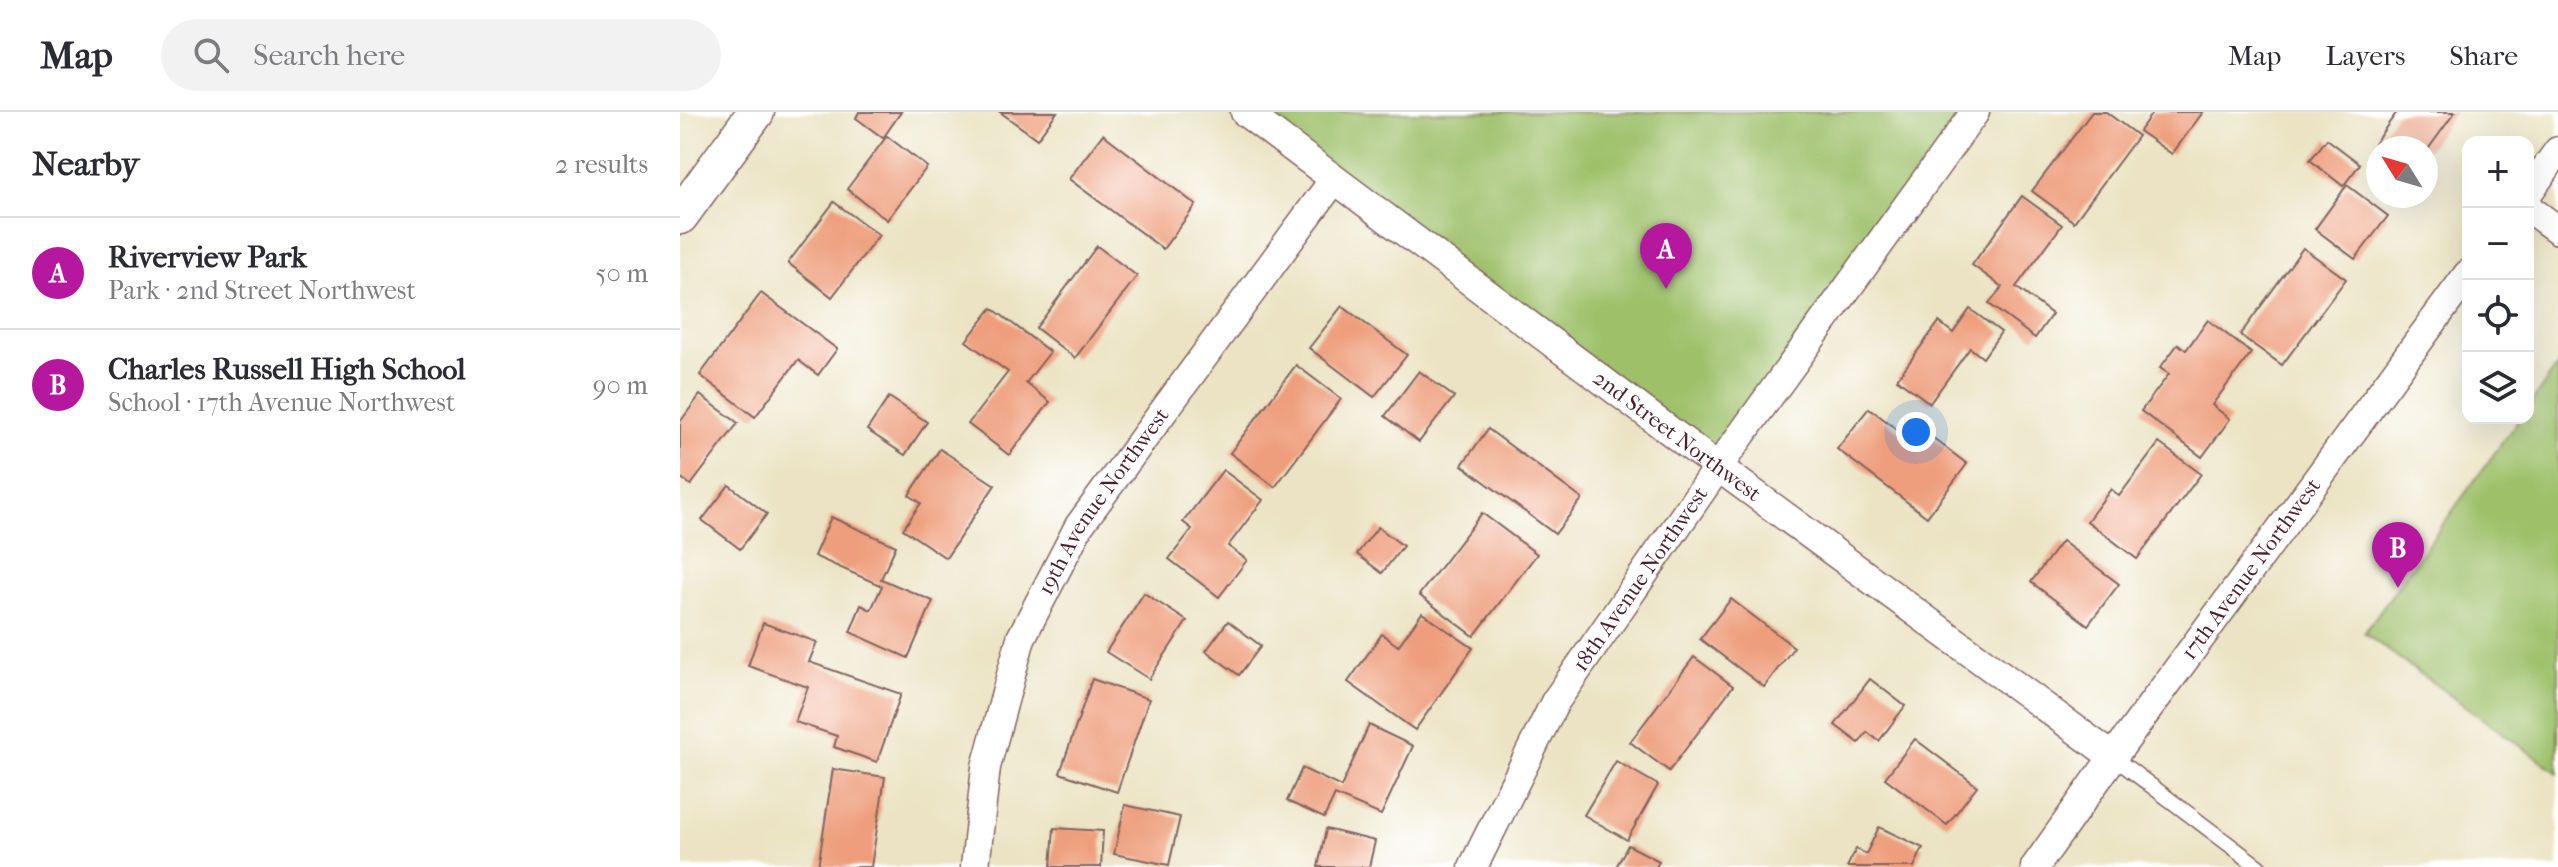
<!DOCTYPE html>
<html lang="en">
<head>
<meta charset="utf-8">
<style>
	:root { --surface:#fff; --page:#f2f2f3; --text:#2b2b33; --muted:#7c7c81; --line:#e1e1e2; --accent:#b5179e }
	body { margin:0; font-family:"IM FELL French Canon",serif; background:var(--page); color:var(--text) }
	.controls { position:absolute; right:24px; top:24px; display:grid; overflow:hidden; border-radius:16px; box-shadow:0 8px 32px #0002 }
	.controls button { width:72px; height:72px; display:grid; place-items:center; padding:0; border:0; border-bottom:2px solid var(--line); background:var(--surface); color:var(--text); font:40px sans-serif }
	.compass { position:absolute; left:1686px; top:24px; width:72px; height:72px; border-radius:50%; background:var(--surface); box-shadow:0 8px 32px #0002; rotate:307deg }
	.you { position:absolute; left:1236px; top:320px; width:28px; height:28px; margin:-20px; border:6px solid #fff; border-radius:50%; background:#1a73e8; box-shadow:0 0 0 12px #1a73e833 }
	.badge { display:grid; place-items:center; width:52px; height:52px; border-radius:50%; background:var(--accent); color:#fff; font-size:26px; font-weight:700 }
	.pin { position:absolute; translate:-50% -66px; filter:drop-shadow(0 2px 4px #0008) }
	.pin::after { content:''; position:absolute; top:42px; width:28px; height:24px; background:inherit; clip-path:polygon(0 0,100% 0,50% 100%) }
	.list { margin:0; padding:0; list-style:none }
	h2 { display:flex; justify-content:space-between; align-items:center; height:104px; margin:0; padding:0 32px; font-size:34px }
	h2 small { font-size:26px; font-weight:400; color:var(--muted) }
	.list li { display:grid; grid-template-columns:52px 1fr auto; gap:24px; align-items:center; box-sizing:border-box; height:112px; padding:0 32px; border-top:2px solid var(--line) }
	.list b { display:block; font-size:30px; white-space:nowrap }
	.list p { margin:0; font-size:26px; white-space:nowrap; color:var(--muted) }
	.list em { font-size:26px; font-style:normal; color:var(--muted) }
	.icon { flex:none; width:44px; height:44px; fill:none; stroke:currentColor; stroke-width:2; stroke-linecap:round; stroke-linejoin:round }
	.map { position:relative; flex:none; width:1878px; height:755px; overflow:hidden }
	header { display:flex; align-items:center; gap:48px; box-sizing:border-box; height:112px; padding:0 40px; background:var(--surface); border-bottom:2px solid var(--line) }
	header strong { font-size:38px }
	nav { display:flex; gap:44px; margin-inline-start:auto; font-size:28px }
	.search { width:560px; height:72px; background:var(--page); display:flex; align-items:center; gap:20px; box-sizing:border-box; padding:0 28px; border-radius:44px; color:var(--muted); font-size:30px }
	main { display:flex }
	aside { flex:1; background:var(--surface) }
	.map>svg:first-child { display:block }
	.green { fill:#9ec069; stroke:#74704a; stroke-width:2 }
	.building { fill:#ee9e7b }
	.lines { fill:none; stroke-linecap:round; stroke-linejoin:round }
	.service-casing { stroke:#826460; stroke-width:17 }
	.minor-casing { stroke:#826460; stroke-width:31 }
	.tertiary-casing { stroke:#826460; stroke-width:39 }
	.service { stroke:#fff; stroke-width:14 }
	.minor { stroke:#fff; stroke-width:28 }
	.tertiary { stroke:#fff; stroke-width:36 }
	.labels { text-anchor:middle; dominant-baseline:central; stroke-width:8; stroke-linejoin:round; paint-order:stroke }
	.street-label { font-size:22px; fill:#4a1f2b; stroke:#fff }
</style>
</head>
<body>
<header>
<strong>Map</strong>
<div class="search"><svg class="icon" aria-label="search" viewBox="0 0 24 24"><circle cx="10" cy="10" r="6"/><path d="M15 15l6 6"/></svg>Search here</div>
<nav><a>Map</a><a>Layers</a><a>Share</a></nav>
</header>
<main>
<aside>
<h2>Nearby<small>2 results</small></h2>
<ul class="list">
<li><span class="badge">A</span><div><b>Riverview Park</b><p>Park · 2nd Street Northwest</p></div><em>50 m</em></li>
<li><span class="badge">B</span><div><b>Charles Russell High School</b><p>School · 17th Avenue Northwest</p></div><em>90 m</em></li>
</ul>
</aside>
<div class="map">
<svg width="1878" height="755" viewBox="0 0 1878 755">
	<rect width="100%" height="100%" fill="#fff"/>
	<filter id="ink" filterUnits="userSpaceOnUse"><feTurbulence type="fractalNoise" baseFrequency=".0125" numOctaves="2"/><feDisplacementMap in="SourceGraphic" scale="16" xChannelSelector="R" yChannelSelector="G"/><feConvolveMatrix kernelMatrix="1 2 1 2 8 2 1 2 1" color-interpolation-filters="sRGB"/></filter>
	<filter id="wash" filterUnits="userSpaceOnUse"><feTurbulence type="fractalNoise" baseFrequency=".006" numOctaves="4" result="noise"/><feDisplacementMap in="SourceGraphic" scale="32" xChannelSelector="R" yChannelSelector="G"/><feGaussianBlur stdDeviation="1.8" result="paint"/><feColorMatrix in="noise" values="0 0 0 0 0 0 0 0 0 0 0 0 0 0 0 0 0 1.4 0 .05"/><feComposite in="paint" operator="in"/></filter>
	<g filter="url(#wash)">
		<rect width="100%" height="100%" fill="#ebe3c3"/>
		<!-- green -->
		<g class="green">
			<polygon points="572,0 1295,0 1038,355"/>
			<polygon points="1878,253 1878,661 1684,521 1840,306 1848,306 1848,295"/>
		</g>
		<g id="blocks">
			<!-- building -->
			<g class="building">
				<polygon points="179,0 221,0 203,26 176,6"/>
				<polygon points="320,0 377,0 357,27"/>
				<polygon points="1412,0 1426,0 1458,24 1394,110 1352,79"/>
				<polygon points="1473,0 1523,0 1492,42 1459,19"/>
				<polygon points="1717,0 1775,0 1746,40 1746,36 1699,36 1694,32"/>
				<polygon points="423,22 516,93 483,137 389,67"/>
				<polygon points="207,24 247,55 207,108 167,77"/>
				<polygon points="1647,27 1680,52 1663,74 1630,48"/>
				<polygon points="1667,73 1708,104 1675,147 1635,117"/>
				<polygon points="1342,84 1382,113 1336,175 1372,202 1355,226 1309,192 1322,175 1292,153"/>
				<polygon points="154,90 199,123 152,185 108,151"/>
				<polygon points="417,134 457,164 395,246 356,216"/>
				<polygon points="1623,136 1666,167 1602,253 1560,223"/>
				<polygon points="81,181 157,237 138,263 118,248 75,305 20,263"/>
				<polygon points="662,194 727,243 694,285 629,236"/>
				<polygon points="312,196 370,240 346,271 370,290 329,343 288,312 328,260 286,229"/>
				<polygon points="1290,197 1321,220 1303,246 1290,236 1250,291 1217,267 1259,210 1273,221"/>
				<polygon points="1528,208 1571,241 1532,293 1550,307 1522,345 1461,299 1489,262 1480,256 1498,232 1506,238"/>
				<polygon points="616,253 661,287 595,375 550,341"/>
				<polygon points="739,259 774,285 739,330 705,304"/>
				<polygon points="20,283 58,311 11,373 0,365 0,310"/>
				<polygon points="209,285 247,310 225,343 187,318"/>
				<polygon points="1189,296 1235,331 1244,319 1287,352 1247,405 1157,337"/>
				<polygon points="808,317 902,387 875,422 782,353"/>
				<polygon points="1479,331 1521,362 1457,447 1407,409 1431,377 1439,384"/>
				<polygon points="260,337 315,373 266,446 223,417 241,391 229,383"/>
				<polygon points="543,358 583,388 548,434 567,448 539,485 489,447 512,417 503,410"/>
				<polygon points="49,373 87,402 60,437 22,408"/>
				<polygon points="802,401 857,442 794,524 739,483"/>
				<polygon points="151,405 216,434 201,467 253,489 228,546 170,520 181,493 191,498 202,474 134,444"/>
				<polygon points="698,415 723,434 702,461 677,442"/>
				<polygon points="1382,429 1439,472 1408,513 1351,470"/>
				<polygon points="464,481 507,509 469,567 426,540"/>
				<polygon points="1051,487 1114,535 1084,575 1020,527"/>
				<polygon points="742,501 793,536 735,618 668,570 702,522 718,534"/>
				<polygon points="548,509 581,534 559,563 526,539"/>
				<polygon points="83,511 137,530 129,550 221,582 197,650 154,635 157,624 115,610 128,575 68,554"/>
				<polygon points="1014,545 1053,574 989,659 950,630"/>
				<polygon points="412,567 469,587 437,680 380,661"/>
				<polygon points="1190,567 1225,594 1199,629 1187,620 1179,631 1155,613"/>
				<polygon points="689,613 733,634 701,703 655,683 644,706 607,689 622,656 661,675"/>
				<polygon points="1235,627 1297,674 1267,713 1205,666"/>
				<polygon points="936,649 978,673 947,728 904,703"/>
				<polygon points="153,657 205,665 191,755 138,755"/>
				<polygon points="445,693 500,705 489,753 434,742"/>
				<polygon points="1199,715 1243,736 1234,755 1167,755 1176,737 1186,742"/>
				<polygon points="374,716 423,719 421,755 371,755"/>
				<polygon points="646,717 695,729 689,755 638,755"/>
				<polygon points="948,733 979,749 976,755 936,755"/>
			</g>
		</g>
	</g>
	<g filter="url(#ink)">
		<use href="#blocks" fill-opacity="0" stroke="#826460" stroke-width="2"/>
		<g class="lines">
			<!-- service casing -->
			<g class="service-casing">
				<polyline id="service" points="1433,645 1579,755"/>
			</g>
			<!-- minor casing -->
			<g class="minor-casing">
				<g id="minor">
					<path id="s1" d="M565,0L1038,355L1433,645"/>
					<polyline points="1848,81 1878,39"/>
					<polyline points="1848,96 1878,118"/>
					<path id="s2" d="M295,755L306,655L341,526L399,414L653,69"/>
					<path id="s3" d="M793,755L875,590L1038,355L1295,0"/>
					<path id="s4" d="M1355,755L1433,645L1788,162"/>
				</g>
			</g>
			<!-- tertiary casing -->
			<g class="tertiary-casing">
				<polyline id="tertiary" points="0,104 76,0"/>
			</g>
			<!-- service -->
			<use href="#service" class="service"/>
			<!-- minor -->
			<use href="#minor" class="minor"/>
			<!-- tertiary -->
			<use href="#tertiary" class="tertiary"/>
		</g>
	</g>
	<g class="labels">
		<!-- street labels -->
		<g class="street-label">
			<text stroke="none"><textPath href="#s1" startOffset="540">2nd Street Northwest</textPath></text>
			<text stroke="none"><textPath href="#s2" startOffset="394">19th Avenue Northwest</textPath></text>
			<text stroke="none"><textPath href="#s4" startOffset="368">17th Avenue Northwest</textPath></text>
			<text stroke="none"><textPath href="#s3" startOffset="334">18th Avenue Northwest</textPath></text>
		</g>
	</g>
</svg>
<div class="controls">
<button>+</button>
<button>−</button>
<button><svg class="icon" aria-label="locate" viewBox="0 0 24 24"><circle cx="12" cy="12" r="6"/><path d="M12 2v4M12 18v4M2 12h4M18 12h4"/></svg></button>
<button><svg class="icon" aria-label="layers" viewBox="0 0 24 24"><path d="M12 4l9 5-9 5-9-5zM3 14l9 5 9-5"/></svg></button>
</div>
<svg class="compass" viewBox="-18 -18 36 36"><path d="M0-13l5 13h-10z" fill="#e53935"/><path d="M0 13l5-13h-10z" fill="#7c7c81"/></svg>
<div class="you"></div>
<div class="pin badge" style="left:986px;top:177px">A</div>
<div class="pin badge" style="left:1718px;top:476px">B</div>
</div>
</main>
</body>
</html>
